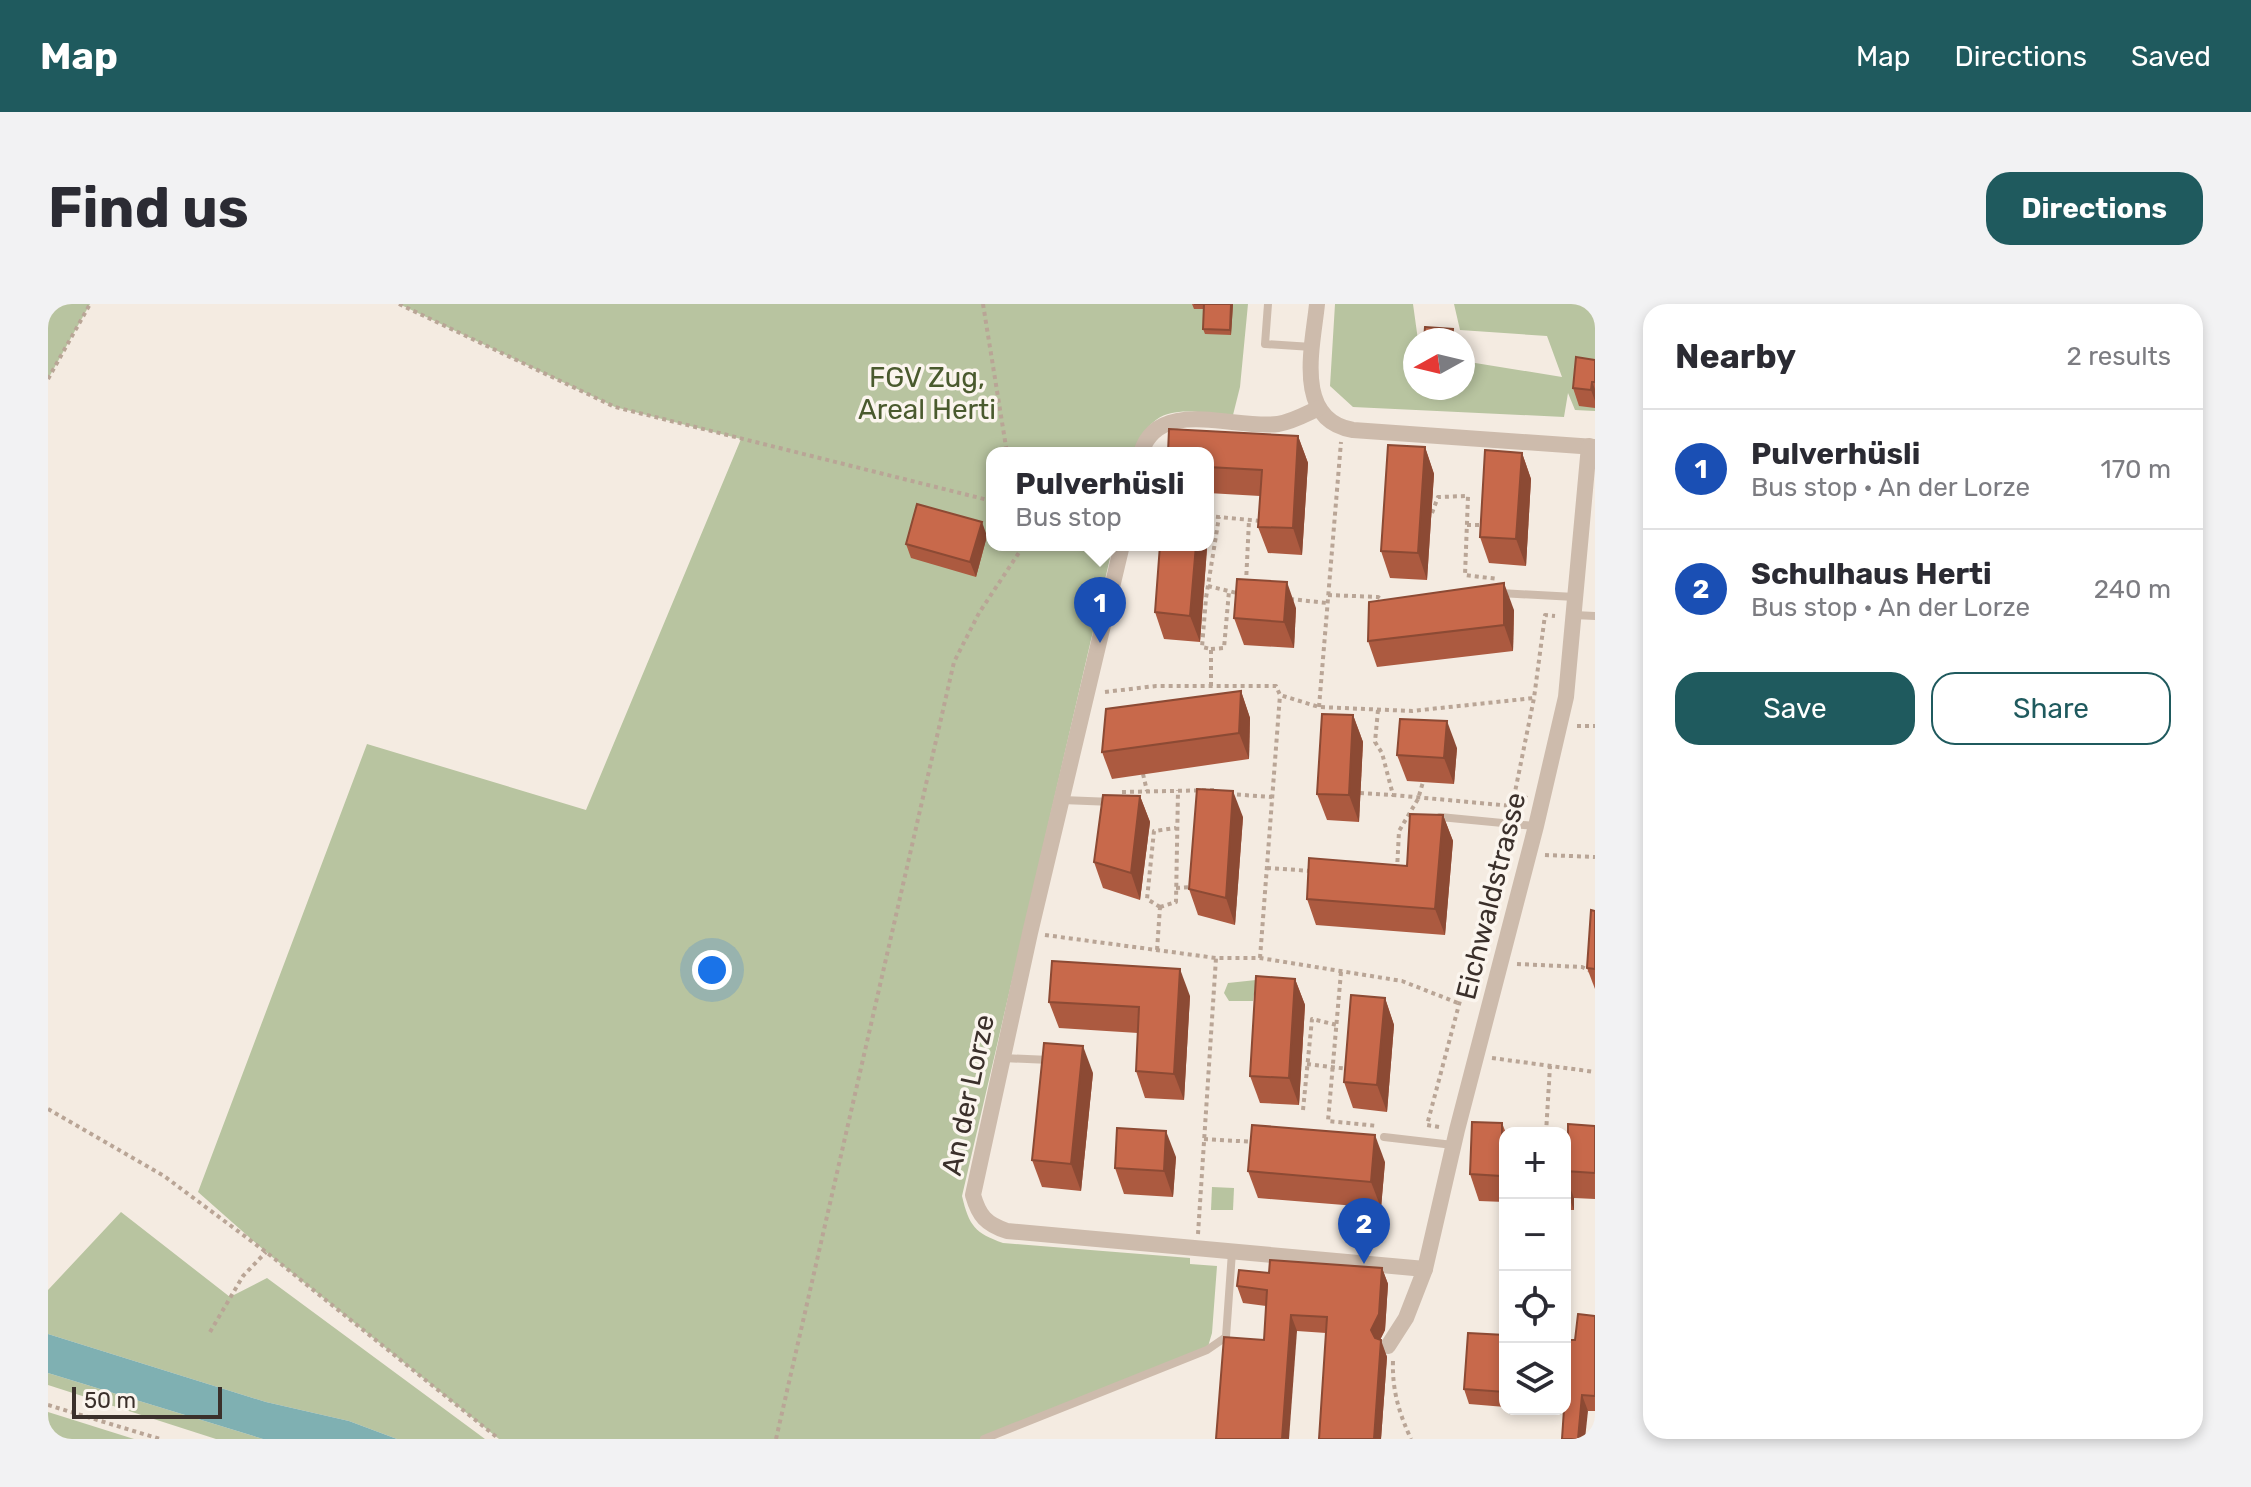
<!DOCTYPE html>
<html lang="en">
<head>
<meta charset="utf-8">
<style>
	:root { --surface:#fff; --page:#f2f2f3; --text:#2b2b33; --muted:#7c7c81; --line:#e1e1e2; --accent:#1f5a5e }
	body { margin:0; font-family:Rubik,sans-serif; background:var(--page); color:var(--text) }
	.controls { position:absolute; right:24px; bottom:24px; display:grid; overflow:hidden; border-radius:16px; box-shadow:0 4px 12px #0003 }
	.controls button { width:72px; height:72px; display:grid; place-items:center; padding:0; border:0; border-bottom:2px solid var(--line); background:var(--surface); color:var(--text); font:40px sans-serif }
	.compass { position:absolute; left:1355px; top:24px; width:72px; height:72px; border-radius:50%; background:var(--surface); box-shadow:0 4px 12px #0003; rotate:262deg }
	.scale { position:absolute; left:24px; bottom:20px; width:150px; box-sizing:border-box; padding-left:8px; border:4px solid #3b302b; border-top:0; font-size:22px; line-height:28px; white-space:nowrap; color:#3b302b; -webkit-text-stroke:6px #fbf5ee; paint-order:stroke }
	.you { position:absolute; left:664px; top:666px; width:28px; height:28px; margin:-20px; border:6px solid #fff; border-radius:50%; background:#1a73e8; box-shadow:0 0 0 12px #1a73e833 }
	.badge { display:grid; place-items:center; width:52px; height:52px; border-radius:50%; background:var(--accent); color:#fff; font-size:26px; font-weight:700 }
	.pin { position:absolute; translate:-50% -66px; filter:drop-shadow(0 2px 4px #0008) }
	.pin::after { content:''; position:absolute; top:42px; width:28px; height:24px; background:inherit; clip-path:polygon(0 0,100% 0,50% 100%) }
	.popup { position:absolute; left:938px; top:143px; width:228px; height:104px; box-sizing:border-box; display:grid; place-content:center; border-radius:16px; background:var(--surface); filter:drop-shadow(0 2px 6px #0005); font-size:26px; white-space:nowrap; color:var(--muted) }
	.popup b { font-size:30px; color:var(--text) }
	.popup::after { content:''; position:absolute; left:50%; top:100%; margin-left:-16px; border:16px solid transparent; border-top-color:var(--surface) }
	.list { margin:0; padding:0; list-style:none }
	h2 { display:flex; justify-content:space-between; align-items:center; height:104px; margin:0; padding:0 32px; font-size:34px }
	h2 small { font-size:26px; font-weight:400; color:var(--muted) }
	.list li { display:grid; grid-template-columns:52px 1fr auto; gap:24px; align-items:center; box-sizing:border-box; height:120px; padding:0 32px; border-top:2px solid var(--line) }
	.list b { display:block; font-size:30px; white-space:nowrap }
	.list p { margin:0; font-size:26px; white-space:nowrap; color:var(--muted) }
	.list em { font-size:26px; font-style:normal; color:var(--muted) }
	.actions { display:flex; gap:16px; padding:24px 32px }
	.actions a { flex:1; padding:18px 0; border:2px solid var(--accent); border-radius:24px; text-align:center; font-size:28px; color:var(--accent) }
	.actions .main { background:var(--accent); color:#fff }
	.icon { flex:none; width:44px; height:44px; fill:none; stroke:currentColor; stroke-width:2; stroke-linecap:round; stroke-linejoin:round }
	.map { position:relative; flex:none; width:1547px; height:1135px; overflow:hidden; border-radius:24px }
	header { display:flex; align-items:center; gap:48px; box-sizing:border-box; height:112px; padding:0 40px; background:var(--accent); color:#fff }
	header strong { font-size:38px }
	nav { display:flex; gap:44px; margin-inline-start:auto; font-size:28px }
	.intro { display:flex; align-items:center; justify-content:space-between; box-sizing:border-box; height:192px; padding:0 48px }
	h1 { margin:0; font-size:56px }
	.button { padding:20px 36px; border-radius:24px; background:var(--accent); color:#fff; font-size:28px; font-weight:700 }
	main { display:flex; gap:48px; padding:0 48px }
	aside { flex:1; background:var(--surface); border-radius:24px; box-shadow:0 4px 12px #0003 }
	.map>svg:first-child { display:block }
	.green { fill:#b8c4a0 }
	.water { fill:#7fb0b2 }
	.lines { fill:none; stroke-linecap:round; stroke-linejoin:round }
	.path { stroke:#b9a596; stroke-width:4; stroke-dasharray:4 4; stroke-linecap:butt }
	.service { stroke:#cdbbac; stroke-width:8 }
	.minor { stroke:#cdbbac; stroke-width:16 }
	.wall { fill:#ac5a40 }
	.shaded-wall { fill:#8c4a34 }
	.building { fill:#c8694b; stroke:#8c4a34; stroke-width:2 }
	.labels { text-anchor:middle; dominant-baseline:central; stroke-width:7; stroke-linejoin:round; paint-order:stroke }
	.park-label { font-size:28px; fill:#4a5a2e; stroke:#fbf5ee }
	.street-label { font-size:28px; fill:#3b302b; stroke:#fbf5ee }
</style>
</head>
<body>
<header>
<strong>Map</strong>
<nav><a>Map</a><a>Directions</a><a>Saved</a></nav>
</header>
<div class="intro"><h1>Find us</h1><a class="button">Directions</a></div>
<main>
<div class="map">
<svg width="1547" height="1135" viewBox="0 0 1547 1135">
	<rect width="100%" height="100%" fill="#f4ebe1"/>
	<!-- green -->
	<g class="green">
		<polygon points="0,0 42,0 0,75"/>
		<path d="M351,0H1200L1192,83L1185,111C1139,108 1104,95 1088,149H944V241H1065L914,892C921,922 927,929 955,939L1142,954V960L1169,962L1164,1029L1159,1046L936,1135H451L218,948L150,888L319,440L538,506L693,135L567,103Z"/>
		<polygon points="1287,0 1365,0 1370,36 1367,36 1367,84 1415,84 1415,57 1514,73 1499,32 1412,26 1406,0 1547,0 1547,107 1527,106 1520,89 1516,113 1305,103 1282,82"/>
		<polygon points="1208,676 1205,697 1181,697 1176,689 1180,679"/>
		<polygon points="1164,883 1186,884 1185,906 1163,906"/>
		<polygon points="73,908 182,993 219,974 437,1135 349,1135 301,1117 218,1098 0,1030 0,986"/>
		<polygon points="0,1069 215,1135 168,1135 0,1081"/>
		<polygon points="0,1108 86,1135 0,1135"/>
	</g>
	<!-- water -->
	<polygon class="water" points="0,1030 218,1098 301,1117 349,1135 215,1135 0,1069"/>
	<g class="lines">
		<!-- path -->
		<g class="path">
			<polyline points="351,0 567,103 944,197"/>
			<polyline points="935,0 959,149"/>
			<polyline points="0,75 42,0"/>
			<polyline points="1384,209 1390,193 1420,192 1417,271 1450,275"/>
			<polyline points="1160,212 1213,217"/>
			<polyline points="1419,221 1437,221"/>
			<polyline points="1198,279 1201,216"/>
			<polyline points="1160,282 1193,290"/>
			<polyline points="1280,291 1330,293 1339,299"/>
			<polyline points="1242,295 1279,299"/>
			<polyline points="1163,345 1176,344 1181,287"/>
			<polyline points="1163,382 1163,345 1154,343 1158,294 1171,213"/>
			<polyline points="1057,388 1108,382 1228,382 1232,391 1271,403 1364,407 1486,394"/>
			<polyline points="1271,403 1293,138"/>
			<polyline points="1330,406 1327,438 1334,449 1345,491 1475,503"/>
			<polyline points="1529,422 1547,422"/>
			<polyline points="1095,470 1099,487"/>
			<polyline points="1074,488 1169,486"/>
			<polyline points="1312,489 1345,491"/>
			<polyline points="1181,490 1224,493"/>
			<polyline points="1479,494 1467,488 1486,394 1497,311 1507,312"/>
			<polyline points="1497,551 1547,553"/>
			<polyline points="1219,564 1264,567"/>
			<polyline points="1349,566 1351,527 1370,495 1375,478"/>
			<polyline points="1128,584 1146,583"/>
			<polyline points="1112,603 1128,598 1130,486"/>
			<polyline points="1112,603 1099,595 1106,527 1128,524"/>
			<polyline points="997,631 1168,654 1212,654 1354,677 1410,699"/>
			<polyline points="1109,646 1112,603"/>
			<polyline points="1212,654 1232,391"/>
			<polyline points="1469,660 1534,663 1547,669"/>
			<polyline points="1293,668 1280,817 1330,822"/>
			<polyline points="1444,754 1547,768"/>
			<polyline points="1259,760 1300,765"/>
			<polyline points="0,805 116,872 218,948 451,1135"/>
			<polyline points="1255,806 1264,715 1289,721"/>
			<polyline points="1391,823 1379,821 1452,546 1466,545"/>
			<polyline points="1498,829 1502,762"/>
			<polyline points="1156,835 1207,838"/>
			<polyline points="1150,930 1168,654"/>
			<polyline points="162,1028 195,972 218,948"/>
			<path d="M1345,1057C1344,1086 1351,1109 1363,1135"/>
			<polyline points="0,1101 112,1135"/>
			<polyline points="728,1135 906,358 931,309 976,241"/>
		</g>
		<!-- service -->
		<g class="service">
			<polyline points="1220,0 1217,40 1264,43"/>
			<polyline points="1452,289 1527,293"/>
			<polyline points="1526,311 1547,312"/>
			<polyline points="1014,496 1065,498"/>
			<polyline points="1392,513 1487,522"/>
			<polyline points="955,754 1002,756"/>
			<polyline points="1336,833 1405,841"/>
			<polyline points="936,1135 1159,1046 1178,1033 1184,948"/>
		</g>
		<!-- minor -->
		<g class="minor">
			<path d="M1269,0C1265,41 1245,116 1305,126L1547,143"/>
			<path d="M1093,149C1110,92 1187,126 1230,120C1244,118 1258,110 1271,104"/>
			<path d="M1074,241L982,629L925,891C931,912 938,920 959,927L1377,965"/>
			<polyline points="1340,1042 1358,1014 1377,965 1409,826 1488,522 1518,393 1541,142"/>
		</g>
	</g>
	<!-- wall -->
	<g class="wall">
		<polygon points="1144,0 1185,0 1183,31 1157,30 1155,25 1156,5 1146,5"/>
		<polygon points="1547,56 1547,104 1531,102 1525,84"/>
		<polygon points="1250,132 1260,159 1254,251 1220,249 1210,223 1212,192 1160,189 1160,149"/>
		<polygon points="1377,143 1386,170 1379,276 1342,274 1333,247"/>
		<polygon points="1474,149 1483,175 1478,262 1441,259 1432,233"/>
		<polygon points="939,232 928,273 863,254 858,240"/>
		<polygon points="1112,241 1158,241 1159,244 1152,338 1116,335 1107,308"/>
		<polygon points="1248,304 1246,344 1196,341 1186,314"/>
		<polygon points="1466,306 1465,347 1329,363 1320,337"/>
		<polygon points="1193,387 1202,414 1201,455 1064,475 1054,448"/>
		<polygon points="1305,411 1315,438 1311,518 1279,516 1269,490"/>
		<polygon points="1409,444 1406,480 1359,477 1349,451"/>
		<polygon points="1092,492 1102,518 1092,596 1055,584 1046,558"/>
		<polygon points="1395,511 1405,537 1397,631 1268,621 1259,595 1359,562"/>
		<polygon points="1195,513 1187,621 1150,611 1141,585"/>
		<polygon points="1547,607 1547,685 1539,664"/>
		<polygon points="1247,675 1257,701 1251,801 1212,799 1202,772"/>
		<polygon points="1142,692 1136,796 1097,794 1088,767 1090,729 1011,724 1001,698"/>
		<polygon points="1337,694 1346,721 1339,808 1305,804 1296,778"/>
		<polygon points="1045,769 1033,887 994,883 984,856"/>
		<polygon points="1454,819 1458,829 1457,829 1457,898 1431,897 1422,870"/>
		<polygon points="1547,822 1547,895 1526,894 1526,906 1517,906 1517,833 1520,833"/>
		<polygon points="1128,853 1125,893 1076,890 1067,864"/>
		<polygon points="1337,858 1333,904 1210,894 1200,867"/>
		<polygon points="1334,964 1340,980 1337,1026 1332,1036 1339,1053 1333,1135 1271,1135 1278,1029 1249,1027 1216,1036 1218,1002 1195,999 1189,982 1221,969"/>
		<polygon points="1547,1012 1547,1107 1540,1107 1517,1081 1517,1036 1527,1036"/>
		<polygon points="1457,1031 1457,1103 1421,1100 1416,1085"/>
	</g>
	<!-- shaded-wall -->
	<g class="shaded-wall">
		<polygon points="1183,0 1185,0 1183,31 1182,26"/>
		<polygon points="1405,25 1408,35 1408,36 1404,36"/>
		<polygon points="1544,78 1547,85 1547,97 1543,86"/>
		<polygon points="1250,132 1260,159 1254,251 1245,224"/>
		<polygon points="1377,143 1386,170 1379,276 1370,249"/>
		<polygon points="1474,149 1483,175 1478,262 1468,235"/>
		<polygon points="934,218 939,232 928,273 922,258"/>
		<polygon points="1148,241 1158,241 1159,244 1152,338 1142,312"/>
		<polygon points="1239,278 1248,304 1246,344 1236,318"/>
		<polygon points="1456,279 1466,306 1465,347 1456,321"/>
		<polygon points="1193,387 1202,414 1201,455 1191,429"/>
		<polygon points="1305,411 1315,438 1311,518 1301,491"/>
		<polygon points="1399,417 1409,444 1406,480 1396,454"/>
		<polygon points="1185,487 1195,513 1187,621 1178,594"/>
		<polygon points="1092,492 1102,518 1092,596 1083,569"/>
		<polygon points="1395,511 1405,537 1397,631 1387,605"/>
		<polygon points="1132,665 1142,692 1136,796 1126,770"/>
		<polygon points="1247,675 1257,701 1251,801 1241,774"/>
		<polygon points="1337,694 1346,721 1339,808 1329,781"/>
		<polygon points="1035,742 1045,769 1033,887 1023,860"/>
		<polygon points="1118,827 1128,853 1125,893 1116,867"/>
		<polygon points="1327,831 1337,858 1333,904 1323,878"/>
		<polygon points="1517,870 1526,894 1526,906 1517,883"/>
		<polygon points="1334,964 1340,980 1337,1026 1329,1042 1323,1026"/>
		<polygon points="1243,1011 1249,1027 1241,1135 1234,1135"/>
		<polygon points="1333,1036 1339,1053 1333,1135 1326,1135"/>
		<polygon points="1534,1091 1540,1107 1537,1135 1530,1135"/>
	</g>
	<!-- building -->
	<g class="building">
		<polygon points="1146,0 1183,0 1182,26 1155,25 1156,0"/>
		<polygon points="1377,23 1405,25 1404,36 1376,36"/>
		<polygon points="1528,53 1547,56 1547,78 1544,78 1543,86 1525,84"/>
		<polygon points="1121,125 1250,132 1245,224 1210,223 1214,166 1160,163 1160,149 1120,149"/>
		<polygon points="1340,141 1377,143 1370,249 1333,247"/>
		<polygon points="1437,146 1474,149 1468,235 1432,233"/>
		<polygon points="869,200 934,218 922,258 858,240"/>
		<polygon points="1112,241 1148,241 1142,312 1107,308"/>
		<polygon points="1189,275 1239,278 1236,318 1186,314"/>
		<polygon points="1456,279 1456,321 1320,337 1321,298"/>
		<polygon points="1193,387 1191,429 1054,448 1058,405"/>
		<polygon points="1274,410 1305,411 1301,491 1269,490"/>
		<polygon points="1352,415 1399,417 1396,454 1349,451"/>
		<polygon points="1149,485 1185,487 1178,594 1141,585"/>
		<polygon points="1055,491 1092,492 1083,569 1046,558"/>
		<polygon points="1362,510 1395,511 1387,605 1259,595 1261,554 1359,562"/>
		<polygon points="1543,606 1547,607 1547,665 1539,664"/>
		<polygon points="1004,657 1132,665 1126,770 1088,767 1091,703 1001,698"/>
		<polygon points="1208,672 1247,675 1241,774 1202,772"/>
		<polygon points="1303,691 1337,694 1329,781 1296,778"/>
		<polygon points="996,739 1035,742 1023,860 984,856"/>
		<polygon points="1424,818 1454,819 1454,830 1457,830 1457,877 1453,877 1453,872 1422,870"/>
		<polygon points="1520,820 1547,822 1547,869 1517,867 1517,833 1520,833"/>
		<polygon points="1204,821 1327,831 1323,878 1200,867"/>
		<polygon points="1069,824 1118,827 1116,867 1067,864"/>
		<polygon points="1222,956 1334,964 1331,1010 1323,1026 1327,1034 1333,1036 1326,1135 1271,1135 1279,1013 1243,1011 1234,1135 1168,1135 1176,1033 1216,1036 1219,986 1189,982 1191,966 1221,969"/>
		<polygon points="1530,1010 1547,1012 1547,1092 1534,1091 1530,1135 1514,1135 1516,1105 1517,1105 1519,1066 1517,1066 1517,1036 1527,1036"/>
		<polygon points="1420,1029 1457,1031 1457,1088 1416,1085"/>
	</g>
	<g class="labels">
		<!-- park labels -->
		<g class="park-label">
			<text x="879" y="73">FGV Zug,<tspan x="879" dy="32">Areal Herti</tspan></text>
		</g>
		<!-- street labels -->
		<g class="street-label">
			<text transform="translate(1443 592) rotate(-76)">Eichwaldstrasse</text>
			<text transform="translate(920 791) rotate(-78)">An der Lorze</text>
		</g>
	</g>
</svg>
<div class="controls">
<button>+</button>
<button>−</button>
<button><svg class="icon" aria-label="locate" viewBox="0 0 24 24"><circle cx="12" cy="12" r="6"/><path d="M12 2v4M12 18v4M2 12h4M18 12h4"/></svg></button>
<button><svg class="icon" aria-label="layers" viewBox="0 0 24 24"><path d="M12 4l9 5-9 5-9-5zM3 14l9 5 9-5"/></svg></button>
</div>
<svg class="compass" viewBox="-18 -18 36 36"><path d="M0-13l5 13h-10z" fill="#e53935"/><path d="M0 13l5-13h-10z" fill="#7c7c81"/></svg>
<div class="scale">50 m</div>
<div class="you"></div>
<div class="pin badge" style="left:1052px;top:339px;background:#1a4fb4">1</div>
<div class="popup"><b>Pulverhüsli</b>Bus stop</div>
<div class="pin badge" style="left:1316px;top:960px;background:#1a4fb4">2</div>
</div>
<aside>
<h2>Nearby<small>2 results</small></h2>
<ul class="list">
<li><span class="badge" style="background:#1a4fb4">1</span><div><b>Pulverhüsli</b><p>Bus stop · An der Lorze</p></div><em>170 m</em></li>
<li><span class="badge" style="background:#1a4fb4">2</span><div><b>Schulhaus Herti</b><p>Bus stop · An der Lorze</p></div><em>240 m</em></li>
</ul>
<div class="actions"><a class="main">Save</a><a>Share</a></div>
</aside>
</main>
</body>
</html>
